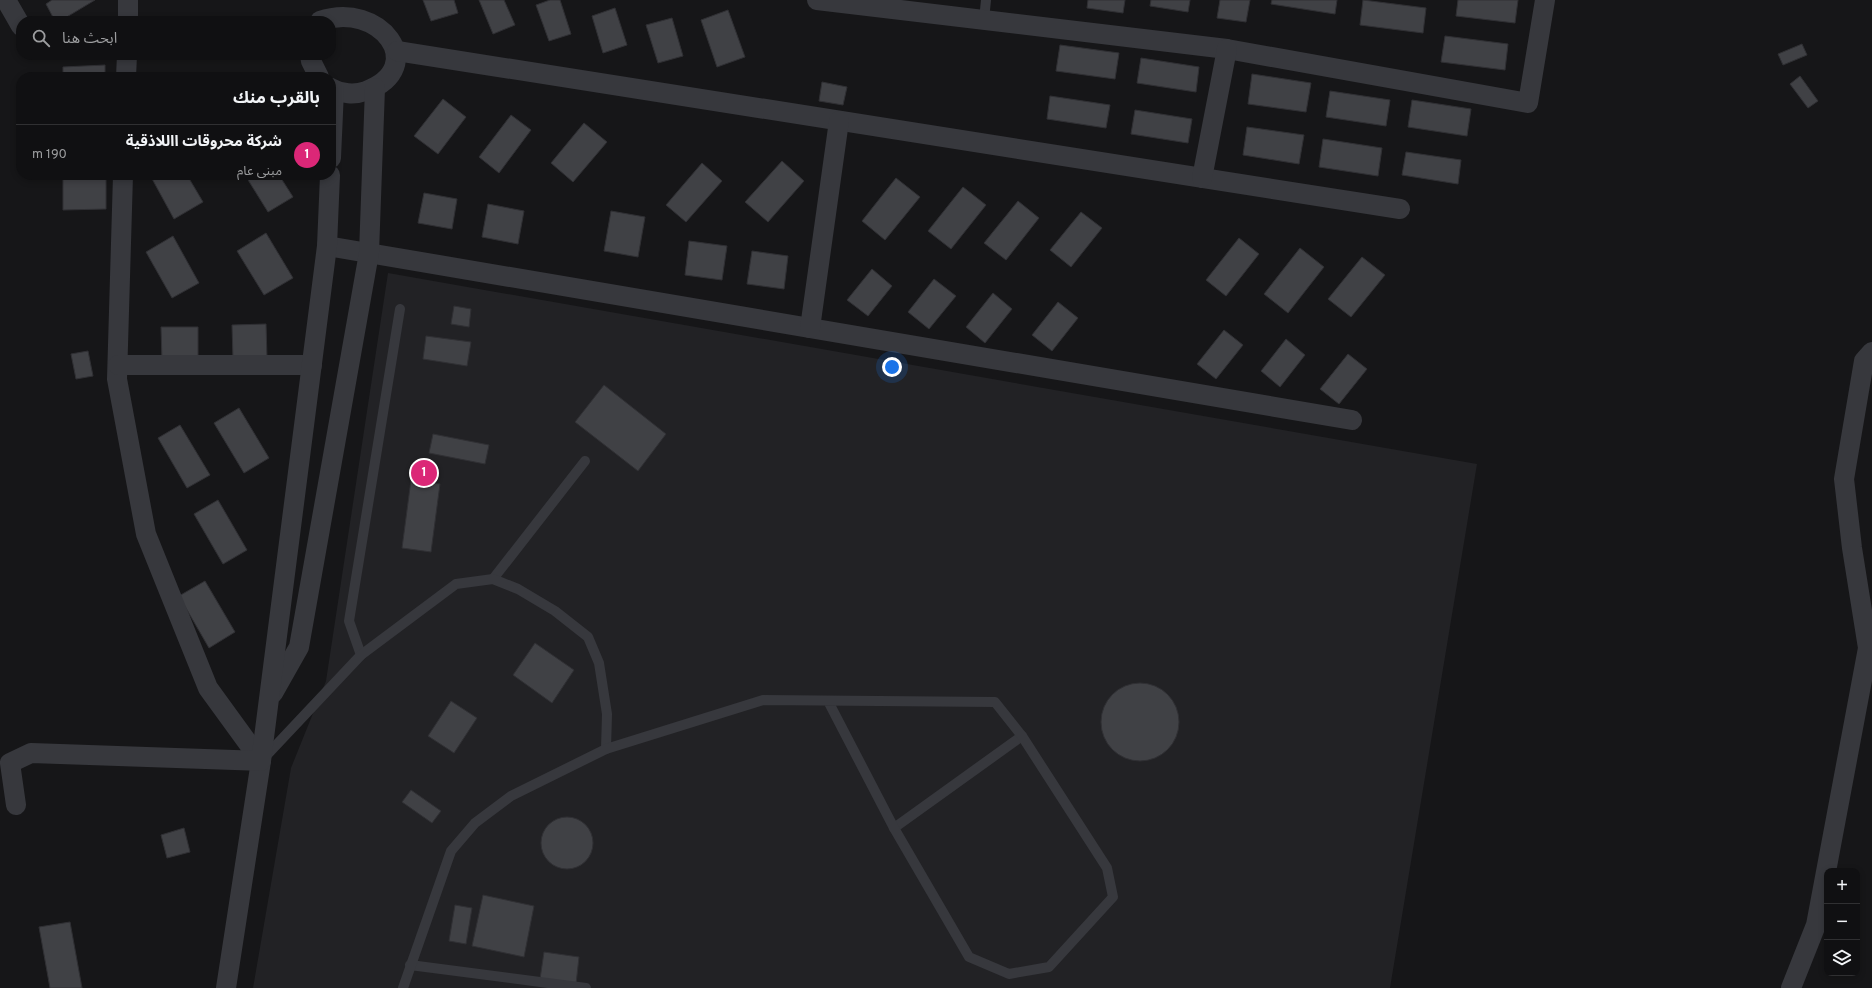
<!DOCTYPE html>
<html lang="ar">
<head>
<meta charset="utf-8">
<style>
	:root { --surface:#101012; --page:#19191b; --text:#f1f3f6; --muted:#9c9d9f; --line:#303032; --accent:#db2777 }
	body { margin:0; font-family:Overpass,"Noto Sans Arabic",sans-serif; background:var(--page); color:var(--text); direction:rtl }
	.controls { position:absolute; right:12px; bottom:12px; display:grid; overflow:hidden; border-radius:8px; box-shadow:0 2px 6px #0003 }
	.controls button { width:36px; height:36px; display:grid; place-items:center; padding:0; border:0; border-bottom:1px solid var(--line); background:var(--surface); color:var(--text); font:20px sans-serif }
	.you { position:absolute; left:892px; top:367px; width:14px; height:14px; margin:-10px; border:3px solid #fff; border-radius:50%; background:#1a73e8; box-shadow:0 0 0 6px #1a73e833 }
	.badge { display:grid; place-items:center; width:26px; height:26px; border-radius:50%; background:var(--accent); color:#fff; font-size:13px; font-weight:700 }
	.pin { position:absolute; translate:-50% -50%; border:2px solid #fff; box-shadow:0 1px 4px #0006 }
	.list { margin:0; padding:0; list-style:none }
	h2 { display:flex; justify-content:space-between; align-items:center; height:52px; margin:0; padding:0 16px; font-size:17px }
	h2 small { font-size:13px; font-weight:400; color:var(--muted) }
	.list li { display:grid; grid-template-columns:26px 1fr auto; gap:12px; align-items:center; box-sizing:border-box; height:56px; padding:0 16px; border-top:1px solid var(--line) }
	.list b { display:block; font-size:15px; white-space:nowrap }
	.list p { margin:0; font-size:13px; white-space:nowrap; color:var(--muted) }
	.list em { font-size:13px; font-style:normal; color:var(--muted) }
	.icon { flex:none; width:22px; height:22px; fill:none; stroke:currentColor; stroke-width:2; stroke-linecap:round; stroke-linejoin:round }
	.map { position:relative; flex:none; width:1872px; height:988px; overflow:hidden; direction:ltr }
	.search { position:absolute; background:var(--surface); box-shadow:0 2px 6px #0003; left:16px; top:16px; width:320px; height:44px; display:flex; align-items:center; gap:10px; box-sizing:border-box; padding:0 14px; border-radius:16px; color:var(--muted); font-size:15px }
	.panel { position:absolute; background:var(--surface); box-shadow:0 2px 6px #0003; left:16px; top:72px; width:320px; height:108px; border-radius:16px; direction:rtl }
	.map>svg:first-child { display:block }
	.built { fill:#222225 }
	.building { fill:#404145; stroke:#303034 }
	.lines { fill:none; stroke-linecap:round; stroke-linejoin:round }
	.lane { stroke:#37383d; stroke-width:10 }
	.street { stroke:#37383d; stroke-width:20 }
</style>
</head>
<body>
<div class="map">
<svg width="1872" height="988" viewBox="0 0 1872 988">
	<rect width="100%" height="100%" fill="#161618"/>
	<!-- built -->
	<polygon class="built" points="388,273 1477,464 1390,988 253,988 291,768 326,681"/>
	<!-- building -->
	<g class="building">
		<polygon points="52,0 95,0 60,21 55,21 46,4"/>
		<polygon points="423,0 454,0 458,13 431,21"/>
		<polygon points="479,0 504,0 515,25 493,34"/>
		<polygon points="550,0 560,0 571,34 549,41 536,5"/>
		<polygon points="1088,0 1125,0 1123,13 1087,8"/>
		<polygon points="1151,0 1190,0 1188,12 1150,6"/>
		<polygon points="1220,0 1250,0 1246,22 1217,18"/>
		<polygon points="1272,0 1337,0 1335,14 1271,4"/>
		<polygon points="1363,0 1426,8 1423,33 1360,25"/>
		<polygon points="1458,0 1518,0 1515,23 1456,16"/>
		<polygon points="615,8 627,45 603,53 592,16"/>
		<polygon points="728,10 745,57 717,67 701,20"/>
		<polygon points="672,18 683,56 658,63 646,25"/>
		<polygon points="1445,36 1508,44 1505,70 1441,62"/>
		<polygon points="1802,44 1807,55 1783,65 1778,54"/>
		<polygon points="1060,45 1119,53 1115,79 1056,71"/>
		<polygon points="1141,58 1199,67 1196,92 1137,83"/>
		<polygon points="105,65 105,77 63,77 63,67"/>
		<polygon points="1252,74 1311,83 1306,112 1248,104"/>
		<polygon points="1800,76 1818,101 1808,108 1790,84"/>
		<polygon points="822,82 847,87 843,105 819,101"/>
		<polygon points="1330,91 1390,100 1386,126 1326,117"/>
		<polygon points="1050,96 1110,105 1106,128 1047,119"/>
		<polygon points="443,99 466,117 438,154 414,136"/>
		<polygon points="1412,100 1471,109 1467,136 1408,127"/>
		<polygon points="1135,110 1192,119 1188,143 1131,134"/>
		<polygon points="511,115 531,130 499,173 479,157"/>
		<polygon points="584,123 607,142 573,182 551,163"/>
		<polygon points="1247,127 1304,135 1299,164 1243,155"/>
		<polygon points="1323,139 1382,148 1378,176 1319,167"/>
		<polygon points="1406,152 1461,160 1458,184 1402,175"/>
		<polygon points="782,161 804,181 768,222 745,202"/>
		<polygon points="702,163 722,181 686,222 666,205"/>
		<polygon points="63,175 106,175 106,209 63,210"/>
		<polygon points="150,175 187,175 203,202 174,219"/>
		<polygon points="245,175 279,175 293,197 268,212"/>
		<polygon points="896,178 920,197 885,240 862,221"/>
		<polygon points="963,187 986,205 951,249 928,231"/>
		<polygon points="424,193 457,199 452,229 418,223"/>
		<polygon points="1018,201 1039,218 1006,260 984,243"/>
		<polygon points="488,204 524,211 518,244 482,237"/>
		<polygon points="611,211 645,217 638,257 604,251"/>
		<polygon points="1081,212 1102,228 1071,267 1050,250"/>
		<polygon points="266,233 293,278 264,295 237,251"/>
		<polygon points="173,236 199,283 172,298 146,252"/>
		<polygon points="1239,238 1259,254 1226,296 1206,280"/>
		<polygon points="689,241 727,246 722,280 685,275"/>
		<polygon points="1300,248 1324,267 1288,313 1264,294"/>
		<polygon points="752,251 788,256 784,289 747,284"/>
		<polygon points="1362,257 1385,275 1351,317 1328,299"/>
		<polygon points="872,269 892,286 868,316 847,300"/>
		<polygon points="934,279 956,296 929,329 908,312"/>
		<polygon points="993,293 1012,309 985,343 966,327"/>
		<polygon points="1058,302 1078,318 1052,351 1032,335"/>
		<polygon points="454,306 471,309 469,327 451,324"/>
		<polygon points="266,324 267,359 233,359 232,325"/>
		<polygon points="161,327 198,327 198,361 162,361"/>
		<polygon points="1224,330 1243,345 1216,379 1197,364"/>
		<polygon points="426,336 471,342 467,366 423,359"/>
		<polygon points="1286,339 1305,355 1280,387 1261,371"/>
		<polygon points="88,351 93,376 76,379 71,354"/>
		<polygon points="1348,354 1367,369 1339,404 1320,389"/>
		<polygon points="604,385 666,434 638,471 575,422"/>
		<polygon points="239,408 269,458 244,473 214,423"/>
		<polygon points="180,425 210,475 187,488 158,438"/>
		<polygon points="433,434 489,445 485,464 429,453"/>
		<polygon points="411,480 440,484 431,552 402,548"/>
		<polygon points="218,500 247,550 223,564 194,514"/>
		<polygon points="205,581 235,632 209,648 179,596"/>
		<polygon points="535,643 574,670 552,703 513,675"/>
		<circle cx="1140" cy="722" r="39"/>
		<polygon points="451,701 477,718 454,753 428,736"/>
		<polygon points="411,790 441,811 432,823 402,802"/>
		<circle cx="567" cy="843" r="26"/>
		<polygon points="184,828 190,852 167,858 161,835"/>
		<polygon points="483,895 534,906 524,957 472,946"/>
		<polygon points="455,905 472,908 466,944 449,941"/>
		<polygon points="70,922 82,988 50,988 39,927"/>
		<polygon points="544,952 579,957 576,984 540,979"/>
	</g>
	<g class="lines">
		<!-- lane -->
		<g class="lane">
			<polyline points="984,20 986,0"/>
			<polyline points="493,579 585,461"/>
			<polyline points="361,655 349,621 400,309"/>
			<polyline points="264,758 361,655 456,584 493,579 518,589 555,611 588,637 599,663 607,714 606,749"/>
			<polyline points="894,828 1022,736"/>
			<polyline points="410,965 586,988"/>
			<polyline points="403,988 451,851 475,823 511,796 606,749 763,700 995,702 1022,736 1107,868 1113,897 1049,967 1009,974 969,957 894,828 828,701"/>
		</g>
		<!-- street -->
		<g class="street">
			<polyline points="6,0 21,26"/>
			<polyline points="817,0 1227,49 1528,103 1545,0"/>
			<polyline points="128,21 128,0"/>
			<path d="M320,21C380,0 430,67 366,91C355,95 341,94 331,88"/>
			<polyline points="397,51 1400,209"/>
			<polyline points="310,55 311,61 319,77"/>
			<polyline points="126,77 127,55"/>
			<polyline points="331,158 334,90"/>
			<polyline points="123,175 117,379 146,534 208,688 261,761 226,988"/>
			<polyline points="1202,178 1227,49"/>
			<polyline points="327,246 1352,420"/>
			<polyline points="810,328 839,121"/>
			<polyline points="118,365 312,365"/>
			<polyline points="273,693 299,647 369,253 375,88"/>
			<polyline points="16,805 10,763 31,753 261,761 327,246 330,175"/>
			<polyline points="1791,988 1816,925 1868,648 1852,548 1844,479 1864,361 1872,352"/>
		</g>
	</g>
</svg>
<div class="controls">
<button>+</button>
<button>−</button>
<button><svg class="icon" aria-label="layers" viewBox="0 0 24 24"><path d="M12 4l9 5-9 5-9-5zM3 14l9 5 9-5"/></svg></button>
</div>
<div class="you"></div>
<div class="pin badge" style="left:424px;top:473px">1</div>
<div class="search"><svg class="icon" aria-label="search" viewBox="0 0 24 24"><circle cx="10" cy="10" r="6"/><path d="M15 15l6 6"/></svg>ابحث هنا</div>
<section class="panel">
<h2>بالقرب منك<small></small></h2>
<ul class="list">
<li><span class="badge">1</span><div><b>شركة محروقات االلاذقية</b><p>مبنى عام</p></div><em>190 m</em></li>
</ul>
</section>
</div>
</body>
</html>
